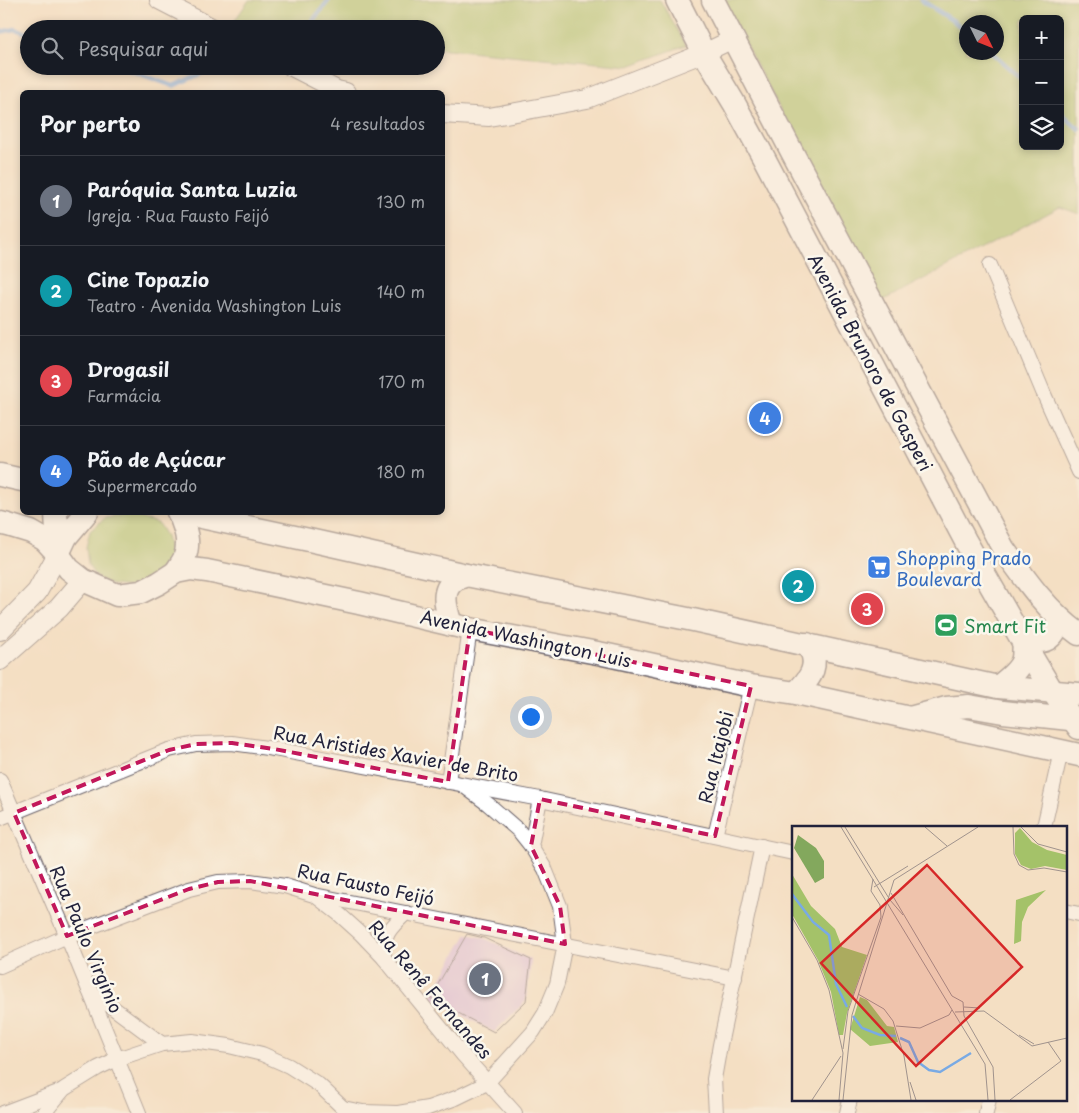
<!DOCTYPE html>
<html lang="pt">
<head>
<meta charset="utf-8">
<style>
	:root { --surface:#171b24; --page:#20242c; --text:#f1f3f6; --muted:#9ea1a6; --line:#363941; --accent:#2563eb }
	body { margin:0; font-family:"Playpen Sans",sans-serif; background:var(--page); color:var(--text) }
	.controls { position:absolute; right:15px; top:15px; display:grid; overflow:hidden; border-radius:8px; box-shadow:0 2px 8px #0003 }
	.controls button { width:45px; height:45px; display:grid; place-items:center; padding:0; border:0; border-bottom:1px solid var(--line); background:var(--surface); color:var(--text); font:25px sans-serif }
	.compass { position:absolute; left:959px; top:15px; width:45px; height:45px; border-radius:50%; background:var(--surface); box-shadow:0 2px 8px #0003; rotate:133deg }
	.you { position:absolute; left:530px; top:716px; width:18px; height:18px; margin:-12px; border:4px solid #fff; border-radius:50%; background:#1a73e8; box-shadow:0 0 0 8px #1a73e833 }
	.badge { display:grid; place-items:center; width:32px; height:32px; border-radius:50%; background:var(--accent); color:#fff; font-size:16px; font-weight:700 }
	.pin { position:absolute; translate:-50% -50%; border:2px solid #fff; box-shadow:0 1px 5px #0006 }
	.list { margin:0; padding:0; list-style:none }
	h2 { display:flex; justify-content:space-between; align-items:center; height:65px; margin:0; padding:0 20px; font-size:21px }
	h2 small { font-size:16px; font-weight:400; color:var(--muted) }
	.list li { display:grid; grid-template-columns:32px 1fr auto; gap:15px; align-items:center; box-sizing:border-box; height:90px; padding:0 20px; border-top:1px solid var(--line) }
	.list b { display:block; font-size:19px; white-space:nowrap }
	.list p { margin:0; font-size:16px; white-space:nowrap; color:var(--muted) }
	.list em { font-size:16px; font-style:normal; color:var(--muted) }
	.icon { flex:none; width:28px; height:28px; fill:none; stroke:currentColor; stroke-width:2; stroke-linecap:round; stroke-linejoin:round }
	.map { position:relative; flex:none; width:1079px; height:1113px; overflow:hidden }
	.search { position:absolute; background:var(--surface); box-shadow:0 2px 8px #0003; left:20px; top:20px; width:425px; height:55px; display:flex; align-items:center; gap:12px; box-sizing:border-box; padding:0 18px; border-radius:28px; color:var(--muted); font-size:19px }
	.panel { position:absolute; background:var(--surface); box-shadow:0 2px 8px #0003; left:20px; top:90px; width:425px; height:425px; border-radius:8px }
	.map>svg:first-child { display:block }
	.green { fill:#a4c269; stroke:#637252; fill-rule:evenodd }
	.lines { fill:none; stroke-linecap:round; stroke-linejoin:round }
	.stream { stroke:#79aae4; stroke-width:4.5 }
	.building { fill:#d0aae5 }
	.minor-casing { stroke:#6c646b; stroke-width:16 }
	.tertiary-casing { stroke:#6c646b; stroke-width:20 }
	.secondary-casing { stroke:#6c646b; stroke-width:22 }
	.primary-casing { stroke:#6c646b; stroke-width:25 }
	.minor { stroke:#fff; stroke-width:14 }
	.tertiary { stroke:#fff; stroke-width:18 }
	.secondary { stroke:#fff; stroke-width:20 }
	.primary { stroke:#fff; stroke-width:22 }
	.marked { fill:none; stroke:#c2185b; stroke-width:4; stroke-dasharray:10 6; stroke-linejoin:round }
	.labels { text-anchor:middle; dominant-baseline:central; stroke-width:5; stroke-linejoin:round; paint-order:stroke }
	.street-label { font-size:18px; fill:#22223b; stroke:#fbf7ec }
	.shop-label { font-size:18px; fill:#366cbe; stroke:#fbf7ec; text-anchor:start }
	.leisure-label { font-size:18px; fill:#27864d; stroke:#fbf7ec; text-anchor:start }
	.inset-river { fill:none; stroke:#79aae4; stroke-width:2.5 }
	.inset-road { fill:none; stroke:#a0938d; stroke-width:1 }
	.view { fill:#d62828; fill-opacity:0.15; stroke:#d62828; stroke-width:2.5 }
	.inset-edge { fill:none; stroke:#22223b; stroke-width:2.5 }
</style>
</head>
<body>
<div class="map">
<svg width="1079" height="1113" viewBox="0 0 1079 1113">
	<rect width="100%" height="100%" fill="#fbf7ec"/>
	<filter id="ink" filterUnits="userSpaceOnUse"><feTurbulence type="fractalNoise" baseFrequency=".02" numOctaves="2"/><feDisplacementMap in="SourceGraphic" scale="10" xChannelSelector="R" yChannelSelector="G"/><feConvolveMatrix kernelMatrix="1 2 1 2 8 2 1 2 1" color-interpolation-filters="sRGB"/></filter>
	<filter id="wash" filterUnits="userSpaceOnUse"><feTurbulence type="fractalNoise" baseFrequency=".0096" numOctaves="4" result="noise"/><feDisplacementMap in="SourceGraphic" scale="20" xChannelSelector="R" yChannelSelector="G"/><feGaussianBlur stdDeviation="1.12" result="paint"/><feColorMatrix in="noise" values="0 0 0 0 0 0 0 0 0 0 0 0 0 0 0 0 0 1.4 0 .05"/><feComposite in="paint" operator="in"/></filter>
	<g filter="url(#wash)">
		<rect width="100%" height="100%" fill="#f4dfc3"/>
		<!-- green -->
		<g class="green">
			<polygon points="249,0 660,0 686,45 629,66 436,48 436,29 250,29 235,20"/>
			<path d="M722,0H1079V214L1060,207L882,301ZM1023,19H1060V146H1023ZM966,22H996V52H966Z"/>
			<polygon points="317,66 348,66 334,76"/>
			<polygon points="128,515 158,523 166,536 170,555 156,575 132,587 112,585 96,577 88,565 86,547 90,531 105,518"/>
		</g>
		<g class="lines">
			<!-- stream -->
			<g class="stream">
				<polyline points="921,0 955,22 966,32"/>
				<polyline points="304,29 307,28 329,0"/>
				<polyline points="0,32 15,29 29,34"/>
				<polyline points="991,52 1023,80"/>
				<polyline points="118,66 173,86 219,66"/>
				<polyline points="1060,112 1079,129"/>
			</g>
		</g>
		<g id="blocks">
			<!-- building -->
			<polygon class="building" points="467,934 484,938 531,960 526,1001 494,1032 430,998"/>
		</g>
	</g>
	<g filter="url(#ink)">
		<use href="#blocks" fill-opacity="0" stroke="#6c646b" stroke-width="1"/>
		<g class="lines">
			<!-- minor casing -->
			<g class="minor-casing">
				<g id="minor">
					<polyline points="990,265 1043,392 1079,472"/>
					<polyline points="0,780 67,936 139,1113"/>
					<polyline points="448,782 470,629"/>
					<polyline points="0,818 169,750 196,744 232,743 274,749 540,799 793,853"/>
					<polyline points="1044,827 1061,751"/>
					<polyline points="715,836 751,686"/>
					<polyline points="531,846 540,799"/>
					<polyline points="317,897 339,914 360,933 384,958 463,1055 515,1113"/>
					<polyline points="1065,911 1079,914"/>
					<path d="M384,958C383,934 389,929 406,913"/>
					<polyline points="0,966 67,936 189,889 218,882 250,881 285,886 314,895 735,978"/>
					<polyline points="89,990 162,1044"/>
					<polyline points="343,1108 363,1112 398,1113 428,1108 456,1098 487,1083 533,1032 545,1013 557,984 565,944 560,906 545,869 531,846 519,831 488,804 464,786"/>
					<polyline points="3,1113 61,1091"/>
					<polyline points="44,1113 64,1089 98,1068 117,1059 162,1044 192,1041 229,1046 262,1054 289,1066 319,1085 343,1108 346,1113"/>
					<polyline points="716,1113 714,1079 720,1045 762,846"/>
					<polyline points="847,1113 850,1099"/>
					<polyline points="986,1113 989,1099"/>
				</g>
			</g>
			<!-- tertiary casing -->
			<g class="tertiary-casing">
				<g id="tertiary">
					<polyline points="159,0 215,29"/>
					<polyline points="290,66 337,90 346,92"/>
					<polyline points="442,114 489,117 587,99 704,53 733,39"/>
				</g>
			</g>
			<!-- secondary casing -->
			<g class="secondary-casing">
				<g id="secondary">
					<polyline points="0,630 37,592 58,554"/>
					<polyline points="0,660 59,608 83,580"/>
				</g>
			</g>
			<!-- primary casing -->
			<g class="primary-casing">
				<g id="primary">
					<polyline points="677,0 704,53 734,103 763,156 966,542 1022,640 1024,644 1052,691 1079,728"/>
					<path d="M713,0L792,152L1003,548C1025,579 1047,611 1079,634"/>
					<polyline points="0,475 22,480"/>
					<polyline points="56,512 58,553"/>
					<polyline points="178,512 309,540 466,575 693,620 998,687 1079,694"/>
					<polyline points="0,523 8,525 31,532 45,540 58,554 69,569 83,580 117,595 141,592 159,583 176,572 191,569 207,571 359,603 470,629 603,654 751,686 796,693 1079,755"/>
					<polyline points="58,554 66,537 87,512"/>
					<path d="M176,572C178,568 182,563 184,559C191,542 185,528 179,513"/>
					<path d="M451,625C447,610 439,591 455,580C458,578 463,577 466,575"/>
					<path d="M1022,640C1042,643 1052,643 1059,622L1057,617"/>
					<path d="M998,687C1007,679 1021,670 1023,658C1024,653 1023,649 1024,644"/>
					<path d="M796,693C805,683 817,672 813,656C812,652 809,648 807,644"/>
					<polyline points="913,717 946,708 969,706 1003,712 1079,720"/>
				</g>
			</g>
			<!-- minor -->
			<use href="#minor" class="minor"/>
			<!-- tertiary -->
			<use href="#tertiary" class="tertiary"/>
			<!-- secondary -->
			<use href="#secondary" class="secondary"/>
			<!-- primary -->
			<use href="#primary" class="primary"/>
		</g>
	</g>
	<!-- marked area -->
	<path d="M0 0H1079V1113H0ZM470,629L751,686L715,836L540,799L531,846L560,906L565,944L250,881L218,882L189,889L67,936L14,813L169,750L196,744L232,743L274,749L448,782Z" fill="#f4dfc3" fill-opacity=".55" fill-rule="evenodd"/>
	<path class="marked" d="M470,629L751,686L715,836L540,799L531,846L560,906L565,944L250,881L218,882L189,889L67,936L14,813L169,750L196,744L232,743L274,749L448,782Z"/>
	<!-- icons -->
	<defs>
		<g id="supermarket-square" transform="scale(1.25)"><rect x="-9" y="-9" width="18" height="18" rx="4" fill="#3f7fe0" stroke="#fbf7ec"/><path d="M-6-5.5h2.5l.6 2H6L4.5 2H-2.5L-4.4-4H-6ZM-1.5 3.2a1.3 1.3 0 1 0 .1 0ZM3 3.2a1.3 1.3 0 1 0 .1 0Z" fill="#fff"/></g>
		<g id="stadium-square" transform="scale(1.25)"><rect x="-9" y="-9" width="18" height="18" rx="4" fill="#2e9e5b" stroke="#fbf7ec"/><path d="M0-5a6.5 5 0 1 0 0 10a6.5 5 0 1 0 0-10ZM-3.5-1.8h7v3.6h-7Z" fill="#fff"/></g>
	</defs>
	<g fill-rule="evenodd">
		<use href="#supermarket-square" x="879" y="567"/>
		<use href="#stadium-square" x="946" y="625"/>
	</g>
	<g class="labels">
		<!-- street labels -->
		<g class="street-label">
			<text transform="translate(871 362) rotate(62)">Avenida Brunoro de Gasperi</text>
			<text transform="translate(526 638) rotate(12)">Avenida Washington Luis</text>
			<text transform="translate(396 753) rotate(10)">Rua Aristides Xavier de Brito</text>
			<text transform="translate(715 757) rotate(-76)">Rua Itajobi</text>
			<text transform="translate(366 884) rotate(12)">Rua Fausto Feijó</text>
			<text transform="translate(87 939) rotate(67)">Rua Paulo Virgínio</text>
			<text transform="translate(431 989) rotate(49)">Rua Renê Fernandes</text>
		</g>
		<!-- shop labels -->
		<g class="shop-label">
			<text x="896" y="557">Shopping Prado<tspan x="896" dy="21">Boulevard</tspan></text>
		</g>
		<!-- leisure labels -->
		<g class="leisure-label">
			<text x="964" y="625">Smart Fit</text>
		</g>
	</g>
	<!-- overview -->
	<g transform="translate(792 826)">
		<rect width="275" height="275" fill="#f4dfc3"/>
		<path d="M228,2L240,16L255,24L275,29V44L253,40L239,43L229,39L223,28V7ZM0,48L19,80L43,103L50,121L75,129L55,187L51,209H47L39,166L26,134L0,88ZM254,64L236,81L230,96L229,115L222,118L224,74ZM68,171L75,174L95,200L102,201L106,216L78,220L58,203Z" fill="#a4c269"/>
		<path d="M6,9L24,22L32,35V52L23,57L2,22Z" fill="#83a85d"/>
		<path class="inset-river" d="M0,68L21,96L37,109L44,158L55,181M61,190L70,202L88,209L104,210M108,212L117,216L126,236L137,244L148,246L179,227"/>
		<path class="inset-road" d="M49,1L193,238L196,274M53,1L98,74L111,89M133,1L155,20M221,1L222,28L227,39L236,44L252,42L275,46M229,1L246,18L275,26M82,61L116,40M99,67L160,170L171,176L172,190L201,241L203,274M0,91L25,134L37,164L51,227L47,274M66,168L92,183L101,195L112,230L119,274M172,181L188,182M163,186L192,185L240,220L275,212M104,200L128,202L157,189L160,184M227,209L242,218M51,223L56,185L89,91L88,79L79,65L81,53M118,256L124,274M20,274L49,230M51,274L60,189L102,54L186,1M218,274L269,235L256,216"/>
		<path class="view" d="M135,39L230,141L124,240L29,137Z"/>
		<rect width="275" height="275" class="inset-edge"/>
	</g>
</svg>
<div class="controls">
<button>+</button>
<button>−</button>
<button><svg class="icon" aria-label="layers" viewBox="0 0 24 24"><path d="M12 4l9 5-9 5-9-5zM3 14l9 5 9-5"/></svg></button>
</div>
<svg class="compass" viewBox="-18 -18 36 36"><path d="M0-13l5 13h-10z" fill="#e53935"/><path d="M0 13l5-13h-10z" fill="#9ea1a6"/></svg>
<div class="you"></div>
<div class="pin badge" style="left:485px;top:979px;background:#6b7280">1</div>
<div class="pin badge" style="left:798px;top:586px;background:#0f9aa8">2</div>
<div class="pin badge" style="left:867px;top:609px;background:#e0444e">3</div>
<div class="pin badge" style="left:765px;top:418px;background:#3f7fe0">4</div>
<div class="search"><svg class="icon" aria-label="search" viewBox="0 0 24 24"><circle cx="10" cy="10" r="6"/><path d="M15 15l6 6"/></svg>Pesquisar aqui</div>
<section class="panel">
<h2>Por perto<small>4 resultados</small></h2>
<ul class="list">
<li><span class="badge" style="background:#6b7280">1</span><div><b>Paróquia Santa Luzia</b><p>Igreja · Rua Fausto Feijó</p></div><em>130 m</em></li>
<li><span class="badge" style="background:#0f9aa8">2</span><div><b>Cine Topazio</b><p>Teatro · Avenida Washington Luis</p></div><em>140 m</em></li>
<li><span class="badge" style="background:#e0444e">3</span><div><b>Drogasil</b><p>Farmácia</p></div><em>170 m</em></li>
<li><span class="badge" style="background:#3f7fe0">4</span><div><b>Pão de Açúcar</b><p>Supermercado</p></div><em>180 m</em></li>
</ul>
</section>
</div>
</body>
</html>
